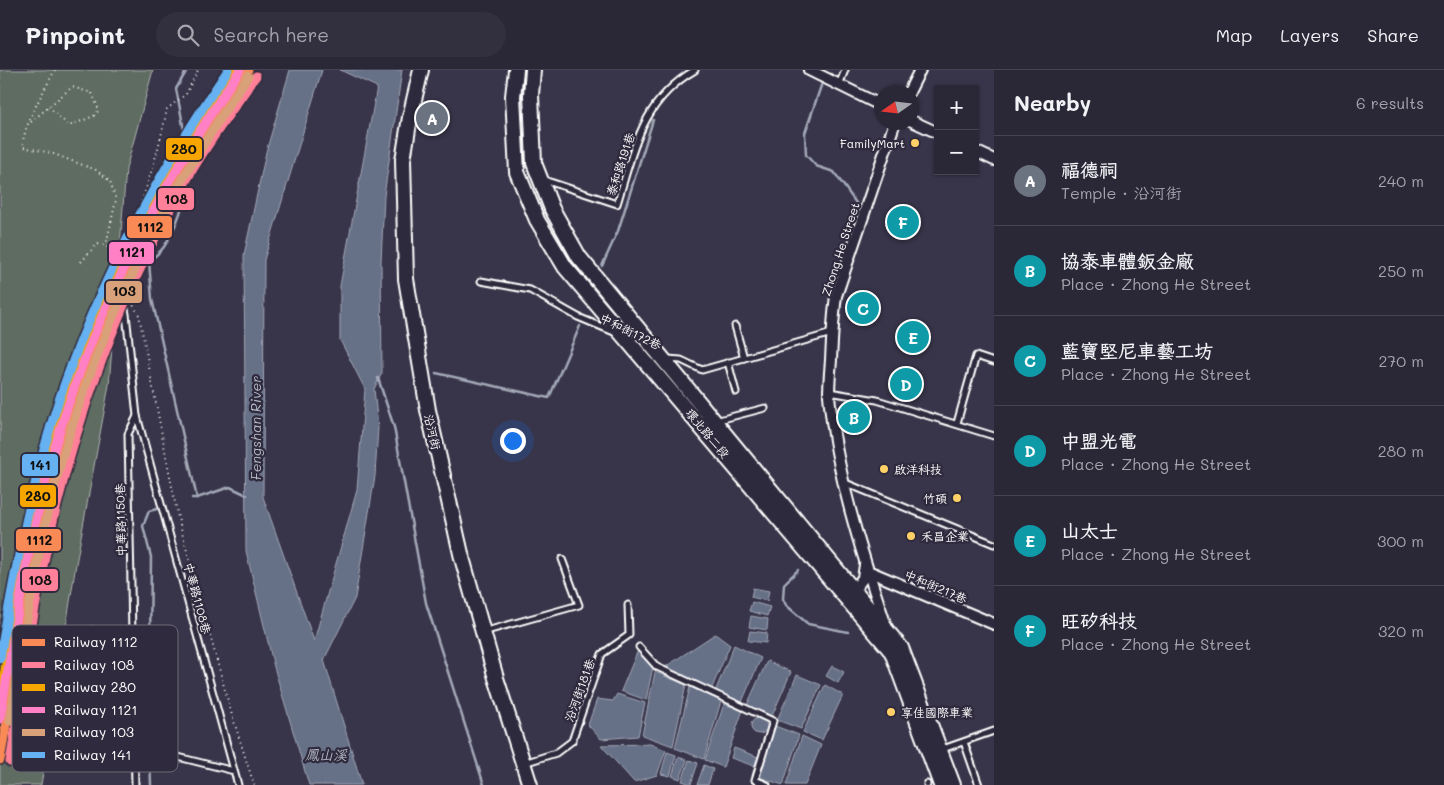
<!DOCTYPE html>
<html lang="en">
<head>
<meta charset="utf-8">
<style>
	:root { --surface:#2a2737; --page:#322f3f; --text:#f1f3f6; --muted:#a5a5ad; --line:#464452; --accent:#db2777 }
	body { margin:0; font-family:Mali,"LXGW WenKai TC",sans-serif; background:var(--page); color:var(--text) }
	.controls { position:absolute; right:15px; top:15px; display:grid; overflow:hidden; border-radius:0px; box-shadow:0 1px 4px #0004 }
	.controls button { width:45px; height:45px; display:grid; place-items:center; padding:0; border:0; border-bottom:1px solid var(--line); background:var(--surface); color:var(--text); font:25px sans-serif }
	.compass { position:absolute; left:874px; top:15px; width:45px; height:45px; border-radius:50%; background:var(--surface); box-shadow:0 1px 4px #0004; rotate:256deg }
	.you { position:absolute; left:512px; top:370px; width:18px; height:18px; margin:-12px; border:4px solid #fff; border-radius:50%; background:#1a73e8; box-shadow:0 0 0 8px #1a73e833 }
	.badge { display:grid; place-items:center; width:32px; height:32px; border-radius:50%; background:var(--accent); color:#fff; font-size:16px; font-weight:700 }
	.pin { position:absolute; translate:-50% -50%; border:2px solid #fff; box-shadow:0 1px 5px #0006 }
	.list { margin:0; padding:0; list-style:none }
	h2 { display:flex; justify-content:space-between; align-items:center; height:65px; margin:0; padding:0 20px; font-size:21px }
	h2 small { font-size:16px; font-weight:400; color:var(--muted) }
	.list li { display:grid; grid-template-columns:32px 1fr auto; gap:15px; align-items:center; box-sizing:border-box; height:90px; padding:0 20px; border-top:1px solid var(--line) }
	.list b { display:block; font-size:19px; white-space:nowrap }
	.list p { margin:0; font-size:16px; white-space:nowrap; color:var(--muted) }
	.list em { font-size:16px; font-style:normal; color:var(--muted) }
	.icon { flex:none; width:28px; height:28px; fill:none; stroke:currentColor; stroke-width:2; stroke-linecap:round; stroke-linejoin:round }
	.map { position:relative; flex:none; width:994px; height:715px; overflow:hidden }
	header { display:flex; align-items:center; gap:30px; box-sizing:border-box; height:70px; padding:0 25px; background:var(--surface); border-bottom:1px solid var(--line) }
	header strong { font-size:24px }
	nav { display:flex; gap:28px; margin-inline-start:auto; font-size:18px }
	.search { width:350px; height:45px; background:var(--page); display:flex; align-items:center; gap:12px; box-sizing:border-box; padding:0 18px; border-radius:28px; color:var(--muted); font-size:19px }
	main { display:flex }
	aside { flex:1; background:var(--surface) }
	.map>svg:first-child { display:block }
	.green { fill:#5f6c62; stroke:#afb6b0 }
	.water { fill:#666f87; stroke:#a3a9b7 }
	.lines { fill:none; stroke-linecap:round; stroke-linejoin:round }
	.stream { stroke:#a3a9b7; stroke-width:2.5 }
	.lane-casing { stroke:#fff; stroke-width:9 }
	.street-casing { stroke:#fff; stroke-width:14 }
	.secondary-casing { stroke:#fff; stroke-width:18 }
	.path { stroke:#fff; stroke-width:2; stroke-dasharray:1 4; stroke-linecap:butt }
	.lane { stroke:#2f2a3d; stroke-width:5 }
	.street { stroke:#2f2a3d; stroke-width:10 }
	.secondary { stroke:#2f2a3d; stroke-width:14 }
	.rail-1-casing { stroke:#2f2a3d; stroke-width:12 }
	.rail-2-casing { stroke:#2f2a3d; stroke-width:12 }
	.rail-3-casing { stroke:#2f2a3d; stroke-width:12 }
	.rail-4-casing { stroke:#2f2a3d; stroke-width:12 }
	.rail-5-casing { stroke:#2f2a3d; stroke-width:12 }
	.rail-6-casing { stroke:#2f2a3d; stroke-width:12 }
	.rail-1 { stroke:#f98a56; stroke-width:9 }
	.rail-2 { stroke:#ff8098; stroke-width:9 }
	.rail-3 { stroke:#f7a600; stroke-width:9 }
	.rail-4 { stroke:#ff80c5; stroke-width:9 }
	.rail-5 { stroke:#d9a179; stroke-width:9 }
	.rail-6 { stroke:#66b1f2; stroke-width:9 }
	.poi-dot { fill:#ffd166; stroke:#2f2a3d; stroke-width:2 }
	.labels { text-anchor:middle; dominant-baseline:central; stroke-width:4.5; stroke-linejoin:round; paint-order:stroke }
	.poi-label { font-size:12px; fill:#fff; stroke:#2f2a3d; text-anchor:start }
	.street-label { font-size:12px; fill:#fff; stroke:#2f2a3d }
	.water-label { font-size:14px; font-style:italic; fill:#b2b7c3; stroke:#2f2a3d }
	.key { fill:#2f2a3d; stroke:#6d6a77; stroke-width:1 }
	.key-label { font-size:14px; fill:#fff }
	.line-badge { stroke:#2f2a3d; stroke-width:2 }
	.pale-badge-label { font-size:14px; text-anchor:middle; font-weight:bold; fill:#111 }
</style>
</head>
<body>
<header>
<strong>Pinpoint</strong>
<div class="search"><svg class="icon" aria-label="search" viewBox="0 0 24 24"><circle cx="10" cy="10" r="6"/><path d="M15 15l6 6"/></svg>Search here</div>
<nav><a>Map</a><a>Layers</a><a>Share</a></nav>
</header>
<main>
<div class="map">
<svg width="994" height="715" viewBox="0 0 994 715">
	<rect width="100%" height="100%" fill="#383449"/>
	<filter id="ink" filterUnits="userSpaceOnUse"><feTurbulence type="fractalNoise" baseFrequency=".02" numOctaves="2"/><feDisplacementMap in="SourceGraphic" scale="10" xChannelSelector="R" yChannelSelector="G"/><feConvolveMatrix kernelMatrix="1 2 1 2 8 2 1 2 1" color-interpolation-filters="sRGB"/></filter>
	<g filter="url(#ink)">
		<!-- green -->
		<polygon class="green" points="0,0 153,0 126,99 109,315 76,494 41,715 0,715"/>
		<!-- water -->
		<g class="water">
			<polygon points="290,0 322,0 264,190 263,427 314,571 357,420 365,319 340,270 340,216 377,17 340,0 402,0 384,126 381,192 382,303 374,319 378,357 375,406 355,528 324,590 362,715 309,715 274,597 246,481 244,185 266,82"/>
			<polygon points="753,518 769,521 767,531 751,527"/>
			<polygon points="752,532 770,537 767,546 749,541"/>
			<polygon points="751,546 768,549 767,560 749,557"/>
			<polygon points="750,561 767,563 766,573 748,571"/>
			<polygon points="715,564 730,575 711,620 665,597"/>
			<polygon points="734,575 761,588 742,632 715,622"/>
			<polygon points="638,580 653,597 646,630 621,621"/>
			<polygon points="767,591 791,602 772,646 747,635"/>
			<polygon points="832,596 844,602 838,613 826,606"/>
			<polygon points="655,602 686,615 673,676 642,665"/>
			<polygon points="797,605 821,615 801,659 777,650"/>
			<polygon points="825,615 843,625 822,670 803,662"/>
			<polygon points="690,617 721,631 704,689 675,678"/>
			<polygon points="617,624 645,633 638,666 601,669 588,655 597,629 613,631"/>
			<polygon points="724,634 743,640 723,697 705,690"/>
			<circle cx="759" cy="656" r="8"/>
			<polygon points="775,656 799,665 783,715 759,707"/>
			<polygon points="802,666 821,675 805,715 786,715"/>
			<polygon points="650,674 666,680 657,705 634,712 601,675"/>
			<polygon points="734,678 758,687 754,696 731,688"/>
			<polygon points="667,682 676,685 670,706 661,704"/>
			<polygon points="678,687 687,690 680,709 672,706"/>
			<polygon points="689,690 698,693 691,714 682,711"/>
			<polygon points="704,695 713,699 708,715 697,715"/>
		</g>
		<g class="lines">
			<!-- stream -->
			<g class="stream">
				<path d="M187,0L176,19C186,66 196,112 174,158C166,174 165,179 149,191L152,229L197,428H192"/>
				<polyline points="822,13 805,63 806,85 816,96 834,102 856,133"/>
				<polyline points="602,196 618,161 653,50"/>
				<polyline points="436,303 549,328 580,256"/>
				<polyline points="378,308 394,357 426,533 484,715"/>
				<polyline points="197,428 230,417 247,425"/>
				<polyline points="798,500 784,514 783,529 786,535 808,554 848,562"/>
				<polyline points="149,669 151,487 143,456 149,441 157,439"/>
				<polyline points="150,687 151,715"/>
			</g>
			<!-- lane casing -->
			<g class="lane-casing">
				<g id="lane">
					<polyline points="839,15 845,0"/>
					<path d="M544,110L617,134C634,80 641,31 695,0"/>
					<polyline points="115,187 126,244 137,346 238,715"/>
					<polyline points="481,211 530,220 578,247 614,262"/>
					<polyline points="735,256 744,288"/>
					<polyline points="668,289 681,290 702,300 832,263"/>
					<polyline points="728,292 736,322"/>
					<polyline points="829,322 877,330 994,366"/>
					<polyline points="715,351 765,338"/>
					<polyline points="957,353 976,286 994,292"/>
					<polyline points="843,412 994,474"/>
					<polyline points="483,562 579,535 562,489"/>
					<polyline points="639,577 657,597 773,651 755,710 767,715"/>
					<polyline points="88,591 92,560 132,564"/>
					<polyline points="964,672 979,715"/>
					<polyline points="134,678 158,682 234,701"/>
					<polyline points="940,680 994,661"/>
					<polyline points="524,693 556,683 572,671 602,584 629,565 628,535"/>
					<polyline points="927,714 927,715"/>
					<polyline points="135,715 128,364 137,346"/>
				</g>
			</g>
			<!-- street casing -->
			<g class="street-casing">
				<g id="street">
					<polyline points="809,0 882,36"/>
					<polyline points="909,22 920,0"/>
					<polyline points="912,51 938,63"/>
					<polyline points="975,81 994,90"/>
					<polyline points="868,501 994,554"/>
					<polyline points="853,527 854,520 863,508 865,495"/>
					<path d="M886,556C861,481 836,404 829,325C829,313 830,302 831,290C832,269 833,248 836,226L895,52"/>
				</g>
			</g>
			<!-- secondary casing -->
			<g class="secondary-casing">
				<g id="secondary">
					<polyline points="421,0 410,47 403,90 406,209 428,340 462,488 496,608 530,715"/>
					<polyline points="516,0 513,26 517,102 537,150 565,197 892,582 941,715"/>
					<polyline points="533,0 531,25 534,93 552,139 579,187 901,578 953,715"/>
				</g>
			</g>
			<!-- path -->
			<g class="path">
				<path d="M55,0C46,17 21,59 23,77L51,83L96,100L110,111L116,130L106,175"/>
				<polyline points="422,50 434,53"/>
				<polyline points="31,52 72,17 92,23 99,40 94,46 69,56 49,37"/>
				<path d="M118,181C142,141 158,84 167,39L186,24L198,0"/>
				<polyline points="81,192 97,174 106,175 110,181"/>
				<polyline points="131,231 139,245 178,448 231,642 254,715"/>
			</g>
			<!-- lane -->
			<use href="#lane" class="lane"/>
			<!-- street -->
			<use href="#street" class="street"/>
			<!-- secondary -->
			<use href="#secondary" class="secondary"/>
			<!-- rail-1 casing -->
			<g class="rail-1-casing">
				<path id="rail-1" d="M0,690C18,586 32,480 61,378C89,281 129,187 181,101C201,66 225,33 248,0"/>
			</g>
			<!-- rail-2 casing -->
			<g class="rail-2-casing">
				<path id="rail-2" d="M10,692C24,607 35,522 56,439C85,322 128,210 189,106C209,71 233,39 256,6"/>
			</g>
			<!-- rail-3 casing -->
			<g class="rail-3-casing">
				<path id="rail-3" d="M0,630C14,544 27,458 52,374C93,236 152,118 236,0"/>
			</g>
			<!-- rail-4 casing -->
			<g class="rail-4-casing">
				<path id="rail-4" d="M0,649C16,551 31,452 61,357C101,228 164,111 240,0"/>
			</g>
			<!-- rail-5 casing -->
			<g class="rail-5-casing">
				<path id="rail-5" d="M10,651C26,553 41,453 71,359C112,230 173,116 248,6"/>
			</g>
			<!-- rail-6 casing -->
			<g class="rail-6-casing">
				<path id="rail-6" d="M0,588C13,509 28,431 51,355C90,227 153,110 228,0"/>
			</g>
			<!-- rail-1 -->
			<use href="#rail-1" class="rail-1"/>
			<!-- rail-2 -->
			<use href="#rail-2" class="rail-2"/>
			<!-- rail-3 -->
			<use href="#rail-3" class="rail-3"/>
			<!-- rail-4 -->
			<use href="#rail-4" class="rail-4"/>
			<!-- rail-5 -->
			<use href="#rail-5" class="rail-5"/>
			<!-- rail-6 -->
			<use href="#rail-6" class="rail-6"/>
		</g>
	</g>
	<!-- markers -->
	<g class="poi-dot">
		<circle cx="915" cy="73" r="5"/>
		<circle cx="884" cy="399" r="5"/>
		<circle cx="957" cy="428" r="5"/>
		<circle cx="911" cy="466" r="5"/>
		<circle cx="891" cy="642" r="5"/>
	</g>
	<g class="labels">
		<!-- poi labels -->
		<g class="poi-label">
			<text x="905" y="73" text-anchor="end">FamilyMart</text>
			<text x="894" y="399">啟洋科技</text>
			<text x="947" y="428" text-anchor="end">竹碩</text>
			<text x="921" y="466">禾昌企業</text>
			<text x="901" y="642">享佳國際車業</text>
		</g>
		<!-- street labels -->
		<g class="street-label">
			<text transform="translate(620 94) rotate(-72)">泰和路191巷</text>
			<text transform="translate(840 179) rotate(-72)">Zhong He Street</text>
			<text transform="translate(631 261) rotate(26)">中和街172巷</text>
			<text transform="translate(433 362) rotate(77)">沿河街</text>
			<text transform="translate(708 363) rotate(50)">環北路二段</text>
			<text transform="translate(120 450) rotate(-91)">中華路1150巷</text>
			<text transform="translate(936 516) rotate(23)">中和街217巷</text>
			<text transform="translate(198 528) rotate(75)">中華路1108巷</text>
			<text transform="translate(579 620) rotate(-70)">沿河街181巷</text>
		</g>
		<!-- water labels -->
		<g class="water-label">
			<text transform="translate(255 358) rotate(-90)">Fengshan River</text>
			<text x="326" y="684">鳳山溪</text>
		</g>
	</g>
	<!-- legend -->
	<rect x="12" y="555" width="166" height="147" rx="8" class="key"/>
	<rect x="22" y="569" width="23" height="7" fill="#f98a56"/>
	<rect x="22" y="592" width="23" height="6" fill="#ff8098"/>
	<rect x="22" y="614" width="23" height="7" fill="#f7a600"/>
	<rect x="22" y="637" width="23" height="6" fill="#ff80c5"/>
	<rect x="22" y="659" width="23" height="7" fill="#d9a179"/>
	<rect x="22" y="682" width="23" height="6" fill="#66b1f2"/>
	<g class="key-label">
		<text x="54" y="577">Railway 1112</text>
		<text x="54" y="600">Railway 108</text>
		<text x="54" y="622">Railway 280</text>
		<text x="54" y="645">Railway 1121</text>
		<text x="54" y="667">Railway 103</text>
		<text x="54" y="690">Railway 141</text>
	</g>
	<g class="line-badge">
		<rect x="165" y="67" width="38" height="24" rx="5" fill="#f7a600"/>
		<rect x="157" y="117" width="38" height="24" rx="5" fill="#ff8098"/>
		<rect x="126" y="145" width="47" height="24" rx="5" fill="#f98a56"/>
		<rect x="108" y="171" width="47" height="24" rx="5" fill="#ff80c5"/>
		<rect x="105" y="210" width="38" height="24" rx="5" fill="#d9a179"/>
		<rect x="21" y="383" width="38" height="24" rx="5" fill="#66b1f2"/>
		<rect x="19" y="414" width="38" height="24" rx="5" fill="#f7a600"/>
		<rect x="15" y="458" width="47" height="24" rx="5" fill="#f98a56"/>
		<rect x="21" y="498" width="38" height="24" rx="5" fill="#ff8098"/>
	</g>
	<g class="pale-badge-label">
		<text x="184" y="84">280</text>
		<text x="176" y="134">108</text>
		<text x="150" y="162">1112</text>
		<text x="132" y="187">1121</text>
		<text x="124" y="226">103</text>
		<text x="40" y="400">141</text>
		<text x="38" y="431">280</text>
		<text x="39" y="475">1112</text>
		<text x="40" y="515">108</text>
	</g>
</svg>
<div class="controls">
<button>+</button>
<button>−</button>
</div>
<svg class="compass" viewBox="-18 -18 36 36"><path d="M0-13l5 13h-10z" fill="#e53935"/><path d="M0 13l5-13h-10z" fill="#a5a5ad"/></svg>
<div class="you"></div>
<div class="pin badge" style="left:432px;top:48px;background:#6b7280">A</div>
<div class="pin badge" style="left:854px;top:347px;background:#0f9aa8">B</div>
<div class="pin badge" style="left:863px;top:238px;background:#0f9aa8">C</div>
<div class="pin badge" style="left:906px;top:314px;background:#0f9aa8">D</div>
<div class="pin badge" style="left:913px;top:267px;background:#0f9aa8">E</div>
<div class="pin badge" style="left:903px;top:152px;background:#0f9aa8">F</div>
</div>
<aside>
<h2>Nearby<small>6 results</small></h2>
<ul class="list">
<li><span class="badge" style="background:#6b7280">A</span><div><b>福德祠</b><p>Temple · 沿河街</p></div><em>240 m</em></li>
<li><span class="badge" style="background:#0f9aa8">B</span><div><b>協泰車體鈑金廠</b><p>Place · Zhong He Street</p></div><em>250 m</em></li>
<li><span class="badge" style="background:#0f9aa8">C</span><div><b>藍寶堅尼車藝工坊</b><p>Place · Zhong He Street</p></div><em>270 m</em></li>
<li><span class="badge" style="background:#0f9aa8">D</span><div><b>中盟光電</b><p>Place · Zhong He Street</p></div><em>280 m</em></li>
<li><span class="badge" style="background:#0f9aa8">E</span><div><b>山太士</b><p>Place · Zhong He Street</p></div><em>300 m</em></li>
<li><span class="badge" style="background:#0f9aa8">F</span><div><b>旺矽科技</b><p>Place · Zhong He Street</p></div><em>320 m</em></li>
</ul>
</aside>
</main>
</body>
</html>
